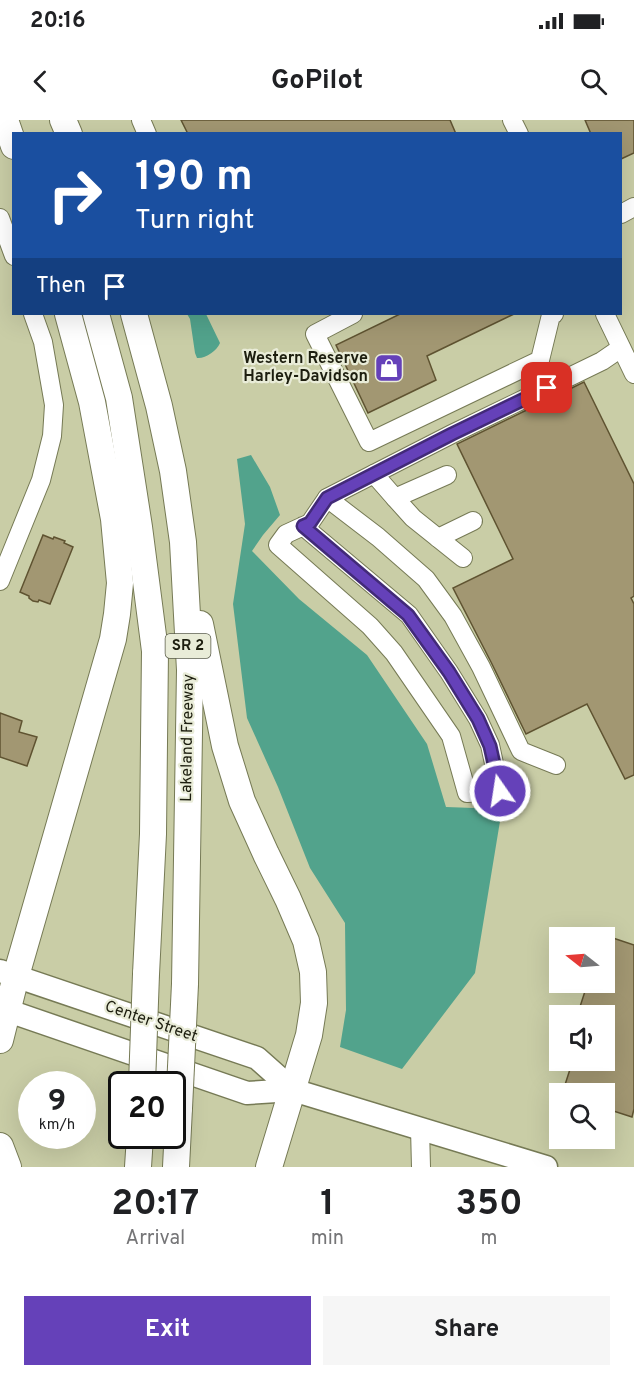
<!DOCTYPE html>
<style>
body{margin:0;font-family:Overpass,sans-serif;background:#f6f6f6;color:#202124;height:100vh;display:flex;flex-direction:column;font-size:22px;white-space:nowrap}
*{box-sizing:border-box;margin:0}
p{font-size:20px;color:#757577}
.icon{flex:none;width:33px;height:33px;fill:none;stroke:currentColor;stroke-width:2;stroke-linecap:round;stroke-linejoin:round}
.map{position:relative;height:1047px;overflow:hidden}
.details{display:flex;flex-direction:column;background:#fff;flex:1}
.details>*{flex:none}
.top-card{position:absolute;left:12px;top:12px;width:610px;height:183px;border-radius:0px;box-shadow:0 6px 24px #0002;background:#1a4fa0;color:#fff;overflow:hidden}
.needle{width:39px;rotate:287deg}
.tools{position:absolute;left:549px;top:807px;display:grid;gap:12px}
.tools a{display:grid;place-items:center;width:66px;height:66px;border-radius:0px;background:#fff;box-shadow:0 6px 24px #0002;font-size:30px}
.speed{position:absolute;left:18px;top:951px;display:flex;gap:12px;font-size:30px;font-weight:700;text-align:center}
.speed>*{display:grid;place-content:center;width:78px;height:78px;border-radius:50%;background:#fff;box-shadow:0 6px 24px #0002;line-height:1}
.speed small{font-size:15px;font-weight:400}
.speed .limit{border:3px solid #111;border-radius:9px;background:#fff;color:#111}
.pin{position:absolute;display:grid;place-items:center;width:51px;height:51px;color:#fff;margin:-26px;border-radius:12px;box-shadow:0 3px 9px #0006}
.me{position:absolute;width:66px;margin:-33px;rotate:347deg;stroke-linejoin:round;filter:drop-shadow(0 0 4px #0008)}
.turn{display:flex;align-items:center;gap:21px;height:126px;padding:0 24px;font-size:27px}
.turn .icon{width:78px;height:78px;stroke-width:2.5}
.turn b{display:block;font-size:42px;line-height:51px}
.then{display:flex;align-items:center;height:57px;padding:0 24px;background:#0003;gap:12px;font-size:22px}
.eta{display:flex;justify-content:space-evenly;align-items:center;height:102px;text-align:center}
.eta b{font-size:36px;font-weight:700;line-height:42px}
.cta{display:flex;gap:12px;margin-top:auto;padding:12px 24px}
.cta a{flex:1;height:69px;border-radius:0px;background:#6541b9;color:#fff;font-size:24px;font-weight:700;line-height:69px;text-align:center}
.cta a+a{background:#f6f6f6;color:#202124}
.status{display:flex;justify-content:space-between;align-items:center;height:42px;padding:0 30px;background:#fff;direction:ltr}
.status svg{height:16px;fill:currentColor}
header{display:flex;justify-content:space-between;align-items:center;height:78px;padding:0 24px;background:#fff;font-size:27px;font-weight:700}
.map>svg:first-child{display:block}
.water{fill:#52a38c}
.building{fill:#a29772;stroke:#5f5331;stroke-width:1.5}
.lines{fill:none;stroke-linecap:round;stroke-linejoin:round}
.minor-casing{stroke:#767a55;stroke-width:20}
.major-casing{stroke:#767a55;stroke-width:25}
.highway-casing{stroke:#767a55;stroke-width:28}
.minor{stroke:#fff;stroke-width:18}
.major{stroke:#fff;stroke-width:22}
.highway{stroke:#fff;stroke-width:26}
.highway-bridge-casing{stroke:#767a55;stroke-width:28;stroke-linecap:butt}
.highway-bridge{stroke:#fff;stroke-width:26}
.route-casing{stroke:#422a78;stroke-width:15}
.route{stroke:#6541b9;stroke-width:10}
.labels{text-anchor:middle;dominant-baseline:central;stroke-width:4.5;stroke-linejoin:round;paint-order:stroke}
.shield{fill:#e9ecd8;stroke:#5a5c4b;stroke-width:1.5}
.shield-label{font-size:15px;font-weight:bold;fill:#1d1e0f}
.poi-label{font-size:16px;font-weight:bold;fill:#1d1e0f;stroke:#e9ecd8;text-anchor:end}
.street-label{font-size:16px;fill:#1d1e0f;stroke:#e9ecd8}
</style>
<div class="status"><b>20:16</b><svg viewBox="0 0 49 12"><path d="M0 12V9h3v3zM5 12V6h3v6zM10 12V3h3v9zM15 12V0h3v12zM26 1h20v11H26zM47 4h2v5h-2z"/></svg></div>
<header><svg class="icon" aria-label="back" viewBox="0 0 24 24"><path d="M15 5l-7 7 7 7"/></svg>GoPilot<svg class="icon" aria-label="search" viewBox="0 0 24 24"><circle cx="10" cy="10" r="6"/><path d="M15 15l6 6"/></svg></header>
<div class="map">
<svg width="634" height="1047" viewBox="0 0 634 1047">
<rect width="100%" height="100%" fill="#c9cda6"/>
<g class="water">
<path d="M187,194H206L220,223C217,231 205,239 197,238L195,233L190,199Z"/>
<polygon points="251,335 270,367 280,395 263,415 252,431 299,479 367,535 427,624 446,687 502,689 475,853 402,949 340,927 346,890 345,803 310,748 278,667 247,598 233,484 245,404 237,339"/>
</g>
<g class="building">
<polygon points="181,0 450,0 456,14 188,14"/>
<polygon points="585,0 634,0 634,33 621,39 621,14 591,14"/>
<polygon points="400,194 514,194 427,236 436,260 368,293 336,225"/>
<polygon points="584,262 634,364 634,476 631,478 634,484 634,655 625,659 587,584 526,614 491,542 453,468 513,439 457,324"/>
<polygon points="43,415 53,419 54,417 65,421 64,423 73,427 50,484 39,480 38,482 33,481 29,478 29,476 20,472"/>
<polygon points="0,593 22,601 19,612 37,617 27,646 0,637"/>
<polygon points="604,815 634,825 634,989 632,997 604,988 604,974 562,974 573,940 604,940 604,896 577,896 588,862 604,862"/>
</g>
<g class="lines">
<g class="minor-casing">
<g id="minor">
<polyline points="141,0 147,14"/>
<polyline points="512,0 519,14"/>
<polyline points="621,94 634,87"/>
<polyline points="0,98 14,136"/>
<polyline points="353,194 315,214 369,322 540,240 551,195 554,194"/>
<polyline points="605,194 634,254"/>
<polyline points="374,354 395,378 447,355"/>
<polyline points="395,378 413,398 463,438"/>
<polyline points="303,406 409,495 449,552 478,599 490,625 500,671 467,673 451,616 394,533 370,506 278,425 286,414 310,403 327,378"/>
<polyline points="438,418 473,401"/>
<polyline points="0,461 41,360 52,316 54,285 43,222 33,194"/>
<polyline points="556,645 521,631 481,547 453,496 426,459 378,417 327,378 452,314 602,241 621,228"/>
<polyline points="420,1008 421,1047"/>
</g>
</g>
<g class="major-casing">
<g id="major">
<polyline points="0,851 257,938 293,970"/>
<polyline points="0,888 247,973 293,970 546,1047"/>
</g>
</g>
<g class="highway-casing">
<g id="highway">
<polyline points="5,0 14,26"/>
<polyline points="63,0 69,14"/>
<polyline points="96,194 119,278 139,407 155,531 153,714 146,854"/>
<polyline points="134,194 159,286 173,351 183,422 190,550 185,864"/>
<polyline points="200,504 225,626 242,681 266,734 288,779 306,821 313,852 314,883 309,915 269,1047"/>
<polyline points="0,920 16,856 113,519 117,494 120,463 114,399 92,282 68,194"/>
<polyline points="0,1026 8,1047"/>
<polyline points="138,1047 140,1016"/>
<polyline points="176,1047 179,988"/>
</g>
</g>
<use href="#minor" class="minor"/>
<use href="#major" class="major"/>
<use href="#highway" class="highway"/>
<g class="highway-bridge-casing">
<g id="highway-bridge">
<polyline points="142,964 146,854"/>
<polyline points="179,988 185,864"/>
</g>
</g>
<use href="#highway-bridge" class="highway-bridge"/>
</g>
<g class="lines">
<g class="route-casing">
<polyline id="route" points="500,671 490,626 478,599 449,552 408,495 303,406 310,403 327,378 452,314 547,268"/>
</g>
<use href="#route" class="route"/>
</g>
<defs>
<g id="shop-square" transform="scale(1.5)"><rect x="-9" y="-9" width="18" height="18" rx="4" fill="#6541b9" stroke="#e9ecd8"/><path d="M-5-2.5h2.3a2.7 3.5 0 0 1 5.4 0H5L5.5 6h-11ZM-1.5-2.5h3a1.5 2.3 0 0 0-3 0Z" fill="#fff"/></g>
</defs>
<g fill-rule="evenodd">
<use href="#shop-square" x="389" y="248"/>
</g>
<g class="labels">
<rect class="shield" x="165.5" y="514" width="45" height="24" rx="4.5"/>
<g class="shield-label">
<text x="188" y="526">SR 2</text>
</g>
<g class="poi-label">
<text x="368" y="239">Western Reserve<tspan x="368" dy="18">Harley-Davidson</tspan></text>
</g>
<g class="street-label">
<text transform="translate(188 618) rotate(-89)">Lakeland Freeway</text>
<text transform="translate(151 902) rotate(19)">Center Street</text>
</g>
</g>
</svg>
<div class="tools">
<a><svg class="needle" viewBox="-14 -14 28 28"><path d="M0-13l5 13h-10z" fill="#e53935"/><path d="M0 13l5-13h-10z" fill="#757577"/></svg></a>
<a><svg class="icon" aria-label="sound" viewBox="0 0 24 24"><path d="M4 9h4l5-4v14l-5-4H4zM17 9q2 3 0 6"/></svg></a>
<a><svg class="icon" aria-label="search" viewBox="0 0 24 24"><circle cx="10" cy="10" r="6"/><path d="M15 15l6 6"/></svg></a>
</div>
<div class="speed"><div>9<small>km/h</small></div><div class="limit">20</div></div>
<div class="pin" style="left:547px;top:268px;background:#d93025"><svg class="icon" aria-label="arrive" viewBox="0 0 24 24"><path d="M6 21V4h12l-3 4 3 4H6"/></svg></div>
<svg class="me" style="left:500px;top:671px" viewBox="-20 -20 40 40"><circle r="17" fill="#6541b9" stroke="#fff" stroke-width="3"/><path d="M0-11L8 9 0 5-8 9z" fill="#fff"/></svg>
<div class="top-card">
<div class="turn"><svg class="icon" aria-label="right" viewBox="0 0 24 24"><path d="M7 20v-9h11M14 6l5 5-5 5"/></svg><div><b>190 m</b>Turn right</div></div>
<div class="then">Then<svg class="icon" aria-label="arrive" viewBox="0 0 24 24"><path d="M6 21V4h12l-3 4 3 4H6"/></svg></div>
</div>
</div>
<section class="details">
<div class="eta">
<div><b>20:17</b><p>Arrival</p></div>
<div><b>1</b><p>min</p></div>
<div><b>350</b><p>m</p></div>
</div>
<div class="cta"><a>Exit</a><a>Share</a></div>
</section>
